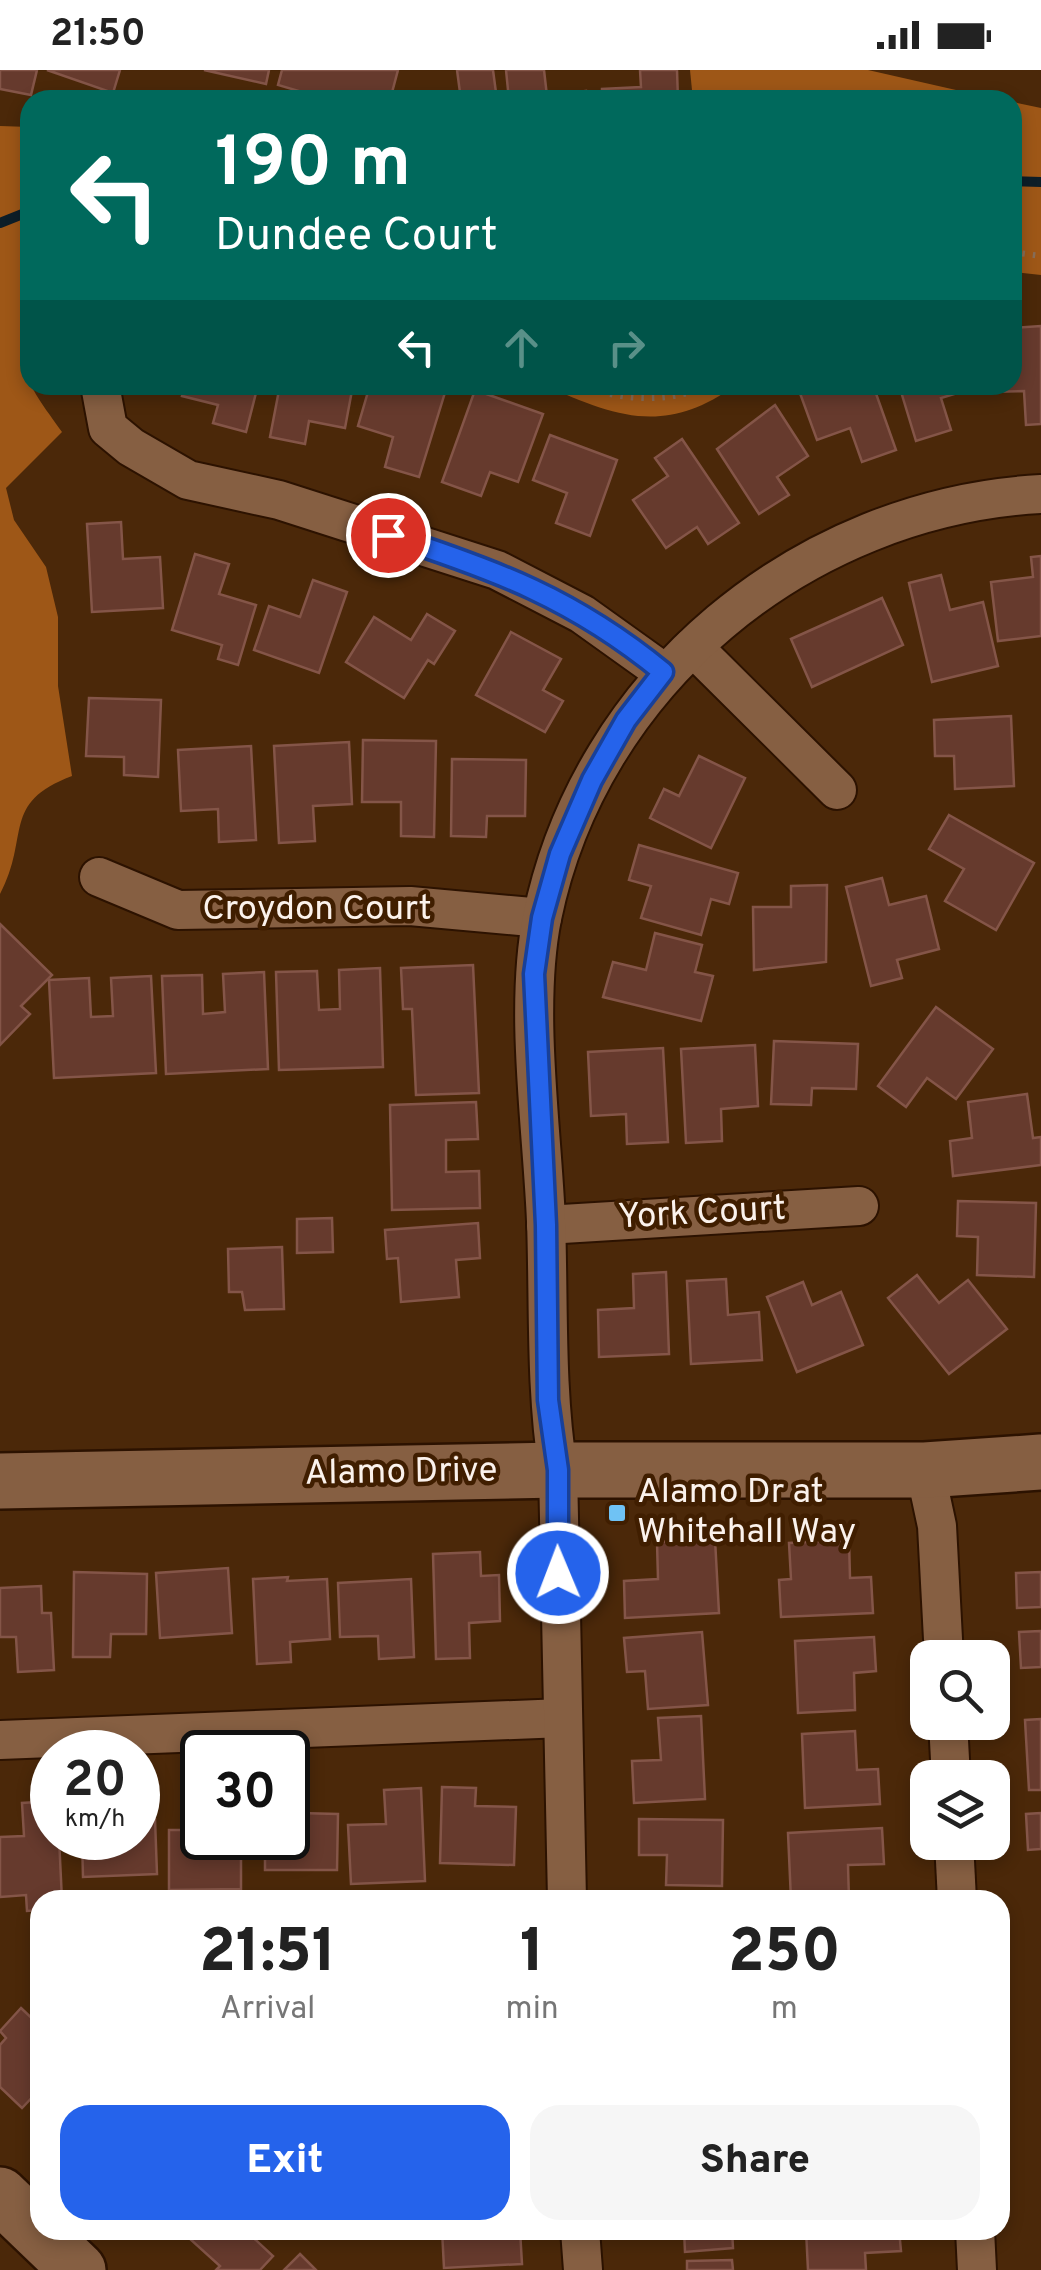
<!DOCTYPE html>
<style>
body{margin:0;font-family:Overpass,sans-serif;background:#f6f6f6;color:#222;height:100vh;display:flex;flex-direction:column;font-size:38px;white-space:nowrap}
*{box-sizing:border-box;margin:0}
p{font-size:32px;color:#767676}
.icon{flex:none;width:55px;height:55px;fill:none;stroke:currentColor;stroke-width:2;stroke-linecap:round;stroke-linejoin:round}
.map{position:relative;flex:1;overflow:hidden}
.drawer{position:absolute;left:30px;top:1820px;width:980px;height:350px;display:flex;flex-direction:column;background:#fff;border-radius:30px;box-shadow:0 5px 15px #0003}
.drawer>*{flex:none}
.guide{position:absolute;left:20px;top:20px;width:1002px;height:305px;border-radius:30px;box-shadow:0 5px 15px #0003;background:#00695c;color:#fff;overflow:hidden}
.tools{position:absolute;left:910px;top:1570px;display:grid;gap:20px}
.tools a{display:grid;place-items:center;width:100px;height:100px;border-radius:20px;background:#fff;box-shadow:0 5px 15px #0003;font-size:50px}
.speed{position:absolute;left:30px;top:1660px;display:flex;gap:20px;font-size:50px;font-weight:700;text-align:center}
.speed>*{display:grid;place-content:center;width:130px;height:130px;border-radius:50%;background:#fff;box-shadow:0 5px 15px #0003;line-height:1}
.speed small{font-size:25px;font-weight:400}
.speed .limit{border:5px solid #111;border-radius:15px;background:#fff;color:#111}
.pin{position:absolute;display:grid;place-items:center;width:85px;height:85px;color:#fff;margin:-42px;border:5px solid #fff;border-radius:50%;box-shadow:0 2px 10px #0007}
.me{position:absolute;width:110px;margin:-55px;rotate:359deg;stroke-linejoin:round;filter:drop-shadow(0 0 8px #0008)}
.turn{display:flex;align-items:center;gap:35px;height:210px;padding:0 30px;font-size:45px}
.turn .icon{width:130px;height:130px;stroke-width:2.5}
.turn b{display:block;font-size:70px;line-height:85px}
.lanes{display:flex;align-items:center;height:95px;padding:0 30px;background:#0003;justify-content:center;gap:50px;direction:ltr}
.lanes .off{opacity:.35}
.eta{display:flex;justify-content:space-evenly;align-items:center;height:170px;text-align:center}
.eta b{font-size:60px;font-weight:800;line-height:70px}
.primary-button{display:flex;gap:20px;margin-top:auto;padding:20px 30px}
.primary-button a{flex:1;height:115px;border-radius:30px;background:#2563eb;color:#fff;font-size:40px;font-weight:800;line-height:115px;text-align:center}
.primary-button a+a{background:#f6f6f6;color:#222}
.status{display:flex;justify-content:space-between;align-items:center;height:70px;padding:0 50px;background:#fff;direction:ltr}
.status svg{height:28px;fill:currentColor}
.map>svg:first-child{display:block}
.forest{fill:#9e5717}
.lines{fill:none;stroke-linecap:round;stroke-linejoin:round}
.stream{stroke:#0d1e28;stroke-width:10}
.building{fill:#663a2d;stroke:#845548;stroke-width:2.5}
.street-casing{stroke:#2c1200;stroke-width:42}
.secondary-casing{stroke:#2c1200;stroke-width:60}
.path{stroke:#886d57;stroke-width:6;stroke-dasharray:2.5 8;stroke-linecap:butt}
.street{stroke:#865f42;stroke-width:38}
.secondary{stroke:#865f42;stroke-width:55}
.route-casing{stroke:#184099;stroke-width:25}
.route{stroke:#2563eb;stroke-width:18}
.poi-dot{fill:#6fc2f4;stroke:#401e00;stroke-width:4}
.labels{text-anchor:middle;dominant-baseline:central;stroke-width:9;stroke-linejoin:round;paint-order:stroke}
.street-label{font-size:35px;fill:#fbf2ec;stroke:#401e00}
.poi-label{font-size:35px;fill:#fbf2ec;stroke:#401e00;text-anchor:start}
</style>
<div class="status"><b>21:50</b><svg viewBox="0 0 49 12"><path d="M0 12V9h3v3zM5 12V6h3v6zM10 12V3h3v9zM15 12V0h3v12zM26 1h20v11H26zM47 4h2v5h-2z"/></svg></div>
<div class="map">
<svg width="1041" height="2200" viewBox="0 0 1041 2200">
<rect width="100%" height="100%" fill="#4b2809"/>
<g class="forest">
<polygon points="690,0 868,0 1000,30 693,30"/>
<polygon points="1013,32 1041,38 1041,205 1013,202"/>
<path d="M0,56L30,57V258C5,292 43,334 62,362L6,418L14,450L46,497L58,547V616L72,706C0,733 31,766 0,824Z"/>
<path d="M544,315H736C665,366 616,347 544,315Z"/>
</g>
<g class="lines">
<g class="stream">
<polyline points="1012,111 1041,112"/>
<polyline points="0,153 30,141"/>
</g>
</g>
<g class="building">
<polygon points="0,0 37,0 31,25 0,19"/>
<polygon points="47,0 120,0 113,23"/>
<polygon points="204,0 269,0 266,14"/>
<polygon points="282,0 398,0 390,30 329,30 278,15"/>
<polygon points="457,0 493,0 497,30 461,30"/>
<polygon points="506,0 544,0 547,26 586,21 587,30 509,30"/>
<polygon points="640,0 677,0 678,30 602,30 602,19 641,17"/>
<polygon points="1041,256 1041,354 1026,355 1024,321 988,322 987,315 1012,315 1012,258"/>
<polygon points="185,315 258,315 246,362 213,353 218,335 182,326"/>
<polygon points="280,315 353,315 345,358 309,351 305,374 270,367"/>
<polygon points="370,315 447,316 419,407 385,397 393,367 358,356"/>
<polygon points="797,315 873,315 896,380 862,392 850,358 817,370"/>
<polygon points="899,315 977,315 977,317 941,328 951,360 916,371"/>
<polygon points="475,320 543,344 518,412 490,402 481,426 442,412"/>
<polygon points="775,335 808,386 777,407 789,425 759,444 717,379"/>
<polygon points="550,365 617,390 590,466 556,453 567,423 533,410"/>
<polygon points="682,369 739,453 708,474 697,457 666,478 633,430 668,406 655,388"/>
<polygon points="121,452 123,489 160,487 163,538 92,542 87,454"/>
<polygon points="195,484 229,494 219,524 256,535 238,595 218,589 222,575 172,560"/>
<polygon points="1041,486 1041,566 998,571 991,512 1033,507 1031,487"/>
<polygon points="941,505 950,540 983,532 998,596 932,612 909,513"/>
<polygon points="313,510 347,522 319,603 254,580 269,536 300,547"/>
<polygon points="882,528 903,575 812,617 791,569"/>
<polygon points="427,544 455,561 434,594 428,590 404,628 346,592 374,547 411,570"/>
<polygon points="511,562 561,589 543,620 563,631 545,662 476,625"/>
<polygon points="89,628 161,630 158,707 124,705 124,687 86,686"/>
<polygon points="1011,646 1014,716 955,719 954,686 935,686 934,650"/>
<polygon points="363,670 436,671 434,767 401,766 401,732 362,732"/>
<polygon points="349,672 352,734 313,736 315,771 279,773 274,676"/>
<polygon points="251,676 256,770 219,772 218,739 181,741 178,680"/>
<polygon points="699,686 745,708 711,778 650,748 664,719 679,726"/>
<polygon points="452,689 526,690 525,746 487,746 486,767 451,766"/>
<polygon points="949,745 1034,793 996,860 945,831 964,799 929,779"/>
<polygon points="639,775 738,803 729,834 711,829 701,865 641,848 651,816 629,810"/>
<polygon points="882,808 889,835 926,826 939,879 897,890 902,908 871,916 846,817"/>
<polygon points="827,815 826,892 754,900 753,837 791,837 791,816"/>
<polygon points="0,854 52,905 21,936 30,944 0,975"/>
<polygon points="655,863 702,875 695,902 713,906 701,951 603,927 613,892 646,900"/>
<polygon points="473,895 479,1023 416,1025 412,939 403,939 401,898"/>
<polygon points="380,898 383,997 279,1000 276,902 317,901 319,940 340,939 339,900"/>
<polygon points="264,902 268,999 166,1004 162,906 202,905 203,944 225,942 223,904"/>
<polygon points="151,906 156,1003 54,1008 49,910 89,908 91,947 113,946 111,908"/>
<polygon points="936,937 993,979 956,1029 927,1008 906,1037 878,1016"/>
<polygon points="774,971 858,974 856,1019 812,1018 811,1035 771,1034"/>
<polygon points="755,975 758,1036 721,1039 722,1071 686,1073 681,979"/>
<polygon points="663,978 668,1072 627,1074 626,1044 591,1046 588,982"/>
<polygon points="1027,1024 1033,1068 1041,1067 1041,1095 953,1106 950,1071 972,1068 968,1032"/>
<polygon points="476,1032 478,1069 446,1070 446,1102 479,1101 480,1138 392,1140 390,1035"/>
<polygon points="958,1131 1036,1133 1034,1207 977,1205 978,1167 957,1166"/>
<polygon points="332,1148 333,1182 297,1183 297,1149"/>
<polygon points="478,1153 480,1188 456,1190 459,1227 401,1232 398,1188 387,1189 385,1160"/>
<polygon points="282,1177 284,1239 245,1240 242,1222 229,1222 228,1179"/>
<polygon points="666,1202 669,1284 599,1287 598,1240 634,1238 633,1204"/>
<polygon points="917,1205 939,1233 968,1210 1007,1259 949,1304 888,1228"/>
<polygon points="726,1209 728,1245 759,1242 762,1290 691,1294 687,1211"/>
<polygon points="803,1212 812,1235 841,1222 863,1275 797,1302 767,1227"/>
<polygon points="715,1469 719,1543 625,1548 624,1511 658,1509 657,1472"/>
<polygon points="849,1470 850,1508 871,1507 873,1543 781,1547 779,1510 791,1509 789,1473"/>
<polygon points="480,1482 481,1506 499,1505 500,1551 469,1553 470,1588 436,1589 433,1484"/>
<polygon points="228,1498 232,1563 160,1568 156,1503"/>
<polygon points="74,1502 147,1504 146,1564 111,1564 110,1587 73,1587"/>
<polygon points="1041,1502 1041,1537 1017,1538 1016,1503"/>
<polygon points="288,1507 287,1511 327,1509 330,1569 290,1572 291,1592 257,1594 253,1509"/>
<polygon points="411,1509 414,1587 379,1589 378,1566 340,1567 338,1513"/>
<polygon points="41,1516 42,1543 51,1543 54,1600 18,1602 16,1567 0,1567 0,1518"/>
<polygon points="1041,1561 1041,1597 1021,1598 1019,1562"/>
<polygon points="702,1562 708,1635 648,1639 645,1601 627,1602 624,1568"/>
<polygon points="874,1567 876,1601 854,1603 855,1640 798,1643 795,1571"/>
<polygon points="701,1646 705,1729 634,1733 632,1691 661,1690 658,1648"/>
<polygon points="1041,1649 1041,1720 1029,1720 1025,1650"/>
<polygon points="855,1661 857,1700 878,1699 880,1734 805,1738 802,1664"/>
<polygon points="442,1717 476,1718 475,1736 516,1737 514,1795 440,1793"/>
<polygon points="421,1718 425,1811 351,1814 348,1755 386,1754 384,1720"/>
<polygon points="288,1723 300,1723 299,1743 338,1744 337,1800 265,1800 265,1768 288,1768"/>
<polygon points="52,1731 52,1768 59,1768 62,1830 40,1830 40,1840 27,1841 26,1825 0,1827 0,1767 24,1766 22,1733"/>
<polygon points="1041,1743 1041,1779 1028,1780 1026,1744"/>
<polygon points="155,1749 157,1804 83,1807 82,1768 138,1768 138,1750"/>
<polygon points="639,1749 723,1750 722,1816 666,1815 667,1785 639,1785"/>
<polygon points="882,1758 884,1794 848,1795 849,1830 791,1830 788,1763"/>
<polygon points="169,1760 202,1760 202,1768 241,1768 241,1819 169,1820"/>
<polygon points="21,1938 40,1956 40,2019 22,2038 0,2017 0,1975 6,1968 0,1961"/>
<polygon points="198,2160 245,2160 273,2186 260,2200 216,2200 220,2196 190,2169"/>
<polygon points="442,2160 520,2160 522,2194 444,2198"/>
<polygon points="684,2160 732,2160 733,2178 685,2182"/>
<polygon points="806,2160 899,2160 901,2181 865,2183 866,2200 808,2200"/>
<polygon points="300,2184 316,2200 284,2200"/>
<polygon points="732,2190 733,2200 687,2200 687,2191"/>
</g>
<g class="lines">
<g class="street-casing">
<g id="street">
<polyline points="100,315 108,358 131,377 188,410 279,430 497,500 582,544 663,602"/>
<polyline points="693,577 837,720"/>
<polyline points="99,807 178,840 410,836 542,848"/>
<polyline points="546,1155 859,1136"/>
<polyline points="925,1400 937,1456 944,1588"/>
<polyline points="948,1652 951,1708"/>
<polyline points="0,1670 563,1648"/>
<polyline points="954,1772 957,1830"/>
<path d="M567,1830L558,1400C545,1316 549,1235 546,1151C542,1057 524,939 542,848C590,612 802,437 1041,424"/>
<polyline points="580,2160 583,2200"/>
<polyline points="975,2160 977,2200"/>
</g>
</g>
<g class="secondary-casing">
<g id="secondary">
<polyline points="0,1411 558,1400 925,1400 1041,1392"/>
<polyline points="0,2125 78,2200"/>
</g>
</g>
<g class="path">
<polyline points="1012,182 1041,186"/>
<polyline points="30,238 26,246 30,262"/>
<path d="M580,315C620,331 670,334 709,315"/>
</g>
<use href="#street" class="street"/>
<use href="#secondary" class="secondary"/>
</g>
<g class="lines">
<g class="route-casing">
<path id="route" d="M388,465C496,500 574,529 663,602L626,650L592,710L560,784L542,848L534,904L546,1155L548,1330L558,1400V1503"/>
</g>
<use href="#route" class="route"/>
</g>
<rect class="poi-dot" x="607" y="1433" width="20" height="20" rx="5"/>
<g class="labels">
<g class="street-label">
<text x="317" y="840">Croydon Court</text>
<text transform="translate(702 1144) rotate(-3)">York Court</text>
<text transform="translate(401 1403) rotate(-1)">Alamo Drive</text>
</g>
<g class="poi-label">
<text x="637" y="1423">Alamo Dr at<tspan x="637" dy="40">Whitehall Way</tspan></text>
</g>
</g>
</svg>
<div class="tools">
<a><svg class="icon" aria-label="search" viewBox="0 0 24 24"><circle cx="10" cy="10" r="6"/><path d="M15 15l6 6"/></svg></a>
<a><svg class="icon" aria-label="layers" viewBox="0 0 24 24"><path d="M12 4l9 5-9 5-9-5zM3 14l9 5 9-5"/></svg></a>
</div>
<div class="speed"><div>20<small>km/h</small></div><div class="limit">30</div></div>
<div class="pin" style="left:388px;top:465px;background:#d93025"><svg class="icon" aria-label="arrive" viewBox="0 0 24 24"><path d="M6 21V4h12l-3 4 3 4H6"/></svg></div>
<svg class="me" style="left:558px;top:1503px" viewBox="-20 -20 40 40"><circle r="17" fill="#2563eb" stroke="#fff" stroke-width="3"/><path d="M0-11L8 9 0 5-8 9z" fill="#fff"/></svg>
<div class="guide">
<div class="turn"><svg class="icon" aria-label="left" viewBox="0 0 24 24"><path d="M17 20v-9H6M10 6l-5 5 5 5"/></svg><div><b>190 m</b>Dundee Court</div></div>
<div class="lanes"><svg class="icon" aria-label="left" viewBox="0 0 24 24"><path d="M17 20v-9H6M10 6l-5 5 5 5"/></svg><svg class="icon off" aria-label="ahead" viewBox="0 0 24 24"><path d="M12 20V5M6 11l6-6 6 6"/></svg><svg class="icon off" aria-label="right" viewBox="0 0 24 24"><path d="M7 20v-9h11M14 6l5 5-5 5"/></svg></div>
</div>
<section class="drawer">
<div class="eta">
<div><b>21:51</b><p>Arrival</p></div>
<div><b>1</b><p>min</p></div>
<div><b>250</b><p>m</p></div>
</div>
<div class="primary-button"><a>Exit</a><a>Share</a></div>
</section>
</div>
